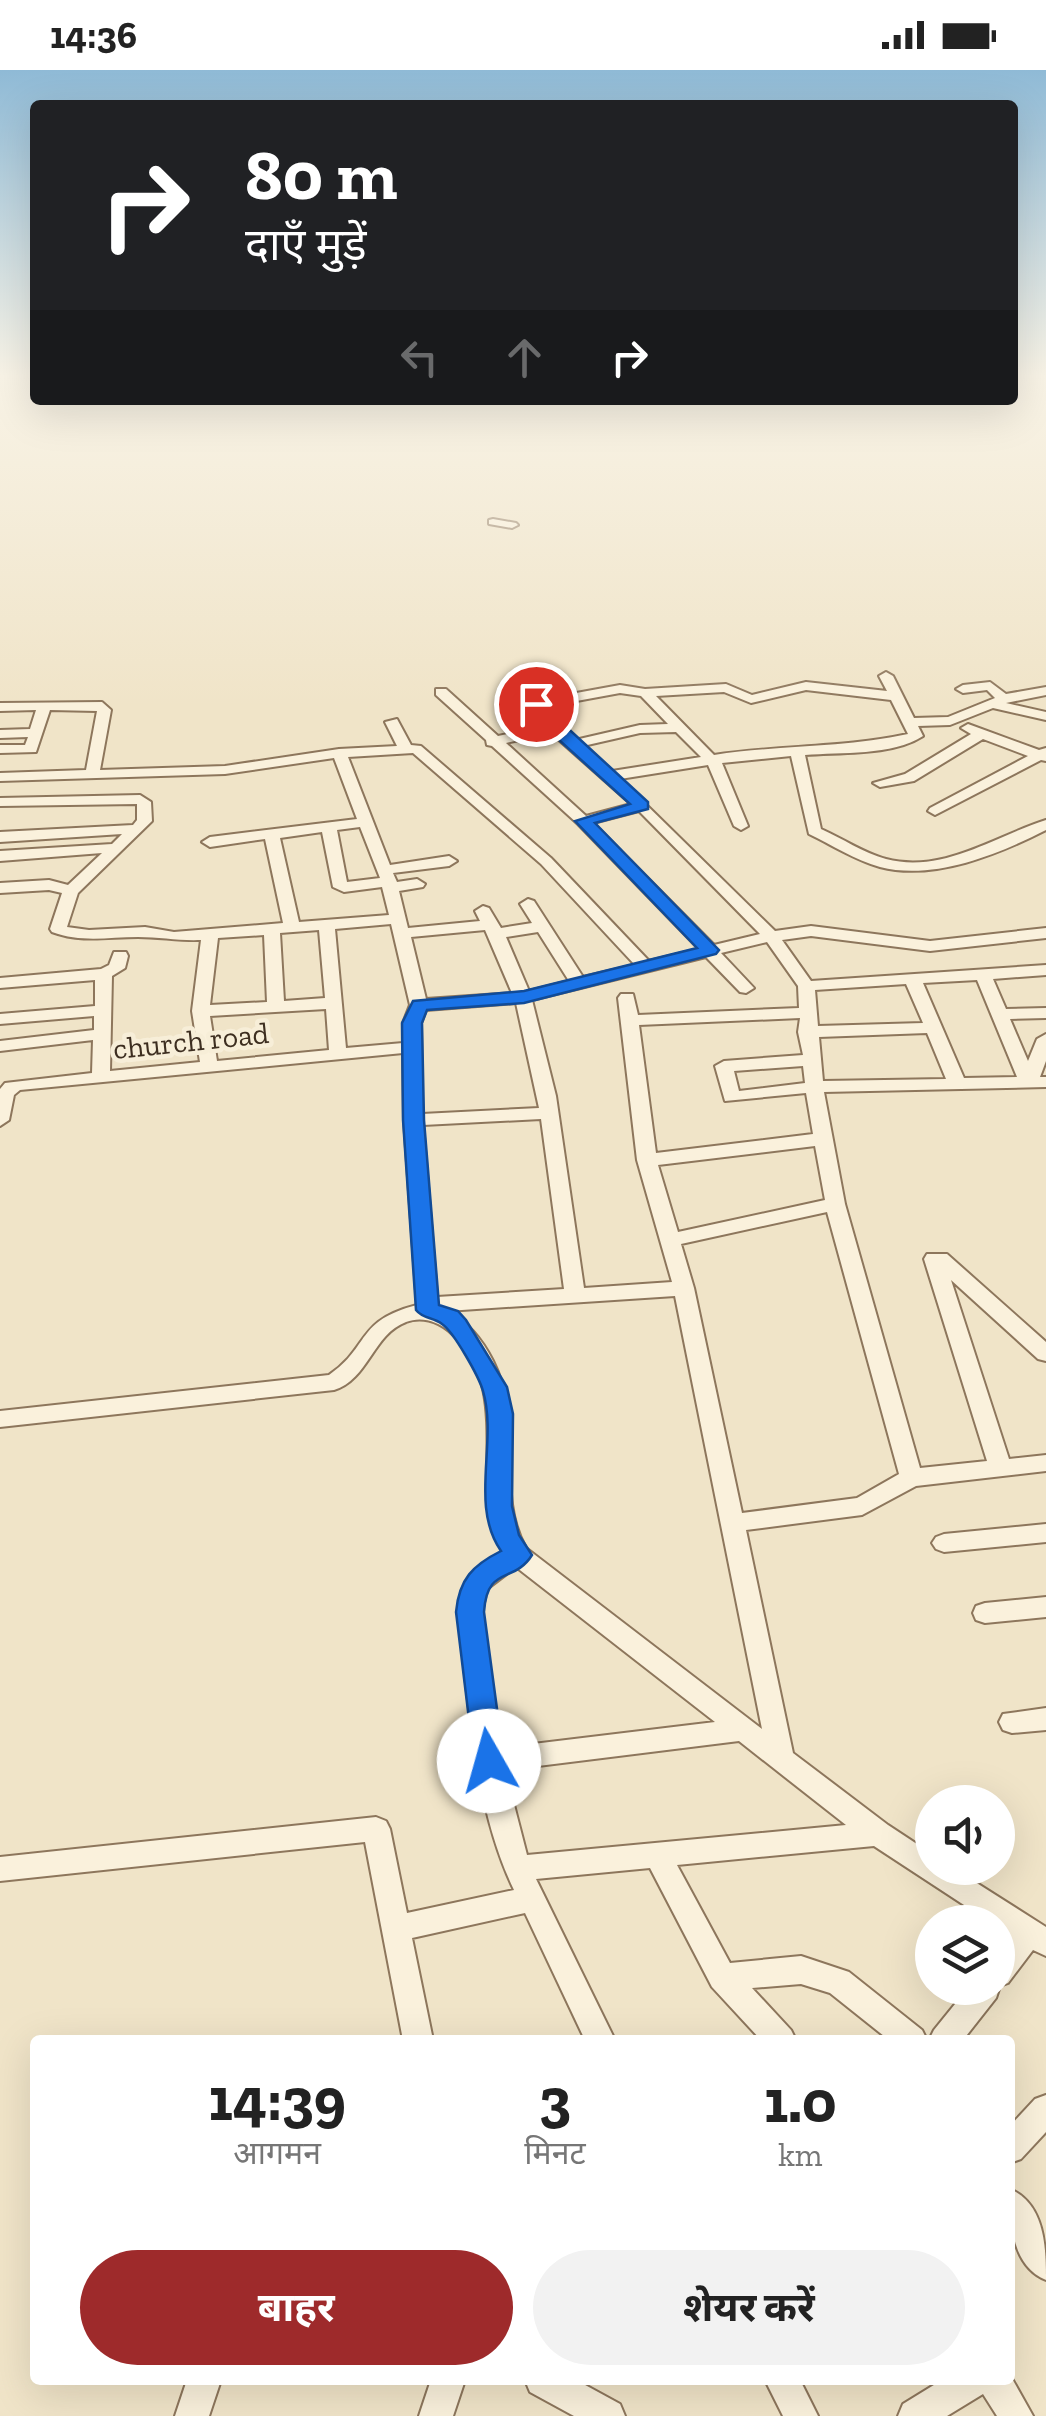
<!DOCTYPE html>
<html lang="hi">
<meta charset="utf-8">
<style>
body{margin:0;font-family:"Zilla Slab","Noto Sans Devanagari",serif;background:#f2f2f2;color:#222;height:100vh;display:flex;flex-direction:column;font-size:38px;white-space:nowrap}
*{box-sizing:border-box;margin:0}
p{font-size:32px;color:#767676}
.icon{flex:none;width:55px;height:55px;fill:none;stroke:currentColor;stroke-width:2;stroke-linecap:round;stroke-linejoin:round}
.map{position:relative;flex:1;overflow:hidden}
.drawer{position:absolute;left:30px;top:1965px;width:985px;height:350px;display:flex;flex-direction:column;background:#fff;border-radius:10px;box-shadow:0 10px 40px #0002}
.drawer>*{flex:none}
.hud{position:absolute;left:30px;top:30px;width:988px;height:305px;border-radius:10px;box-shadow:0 10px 40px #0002;background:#202124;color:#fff;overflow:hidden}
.fabs{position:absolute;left:915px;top:1715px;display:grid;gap:20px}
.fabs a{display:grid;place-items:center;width:100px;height:100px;border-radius:50%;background:#fff;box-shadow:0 10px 40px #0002;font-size:50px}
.pin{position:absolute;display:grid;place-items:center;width:85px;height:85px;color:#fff;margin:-42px;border:5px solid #fff;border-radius:50%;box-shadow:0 2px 10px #0007}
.me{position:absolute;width:110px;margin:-55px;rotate:353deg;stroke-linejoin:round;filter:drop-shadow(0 0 8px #0008)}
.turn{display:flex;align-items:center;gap:35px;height:210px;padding:0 50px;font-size:45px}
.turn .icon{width:130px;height:130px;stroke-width:2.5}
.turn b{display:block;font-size:70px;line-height:85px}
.lanes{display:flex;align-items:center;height:95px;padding:0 50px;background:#0003;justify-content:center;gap:50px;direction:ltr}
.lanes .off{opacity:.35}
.eta{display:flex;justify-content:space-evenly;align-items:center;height:170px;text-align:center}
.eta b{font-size:60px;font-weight:700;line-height:70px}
.button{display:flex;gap:20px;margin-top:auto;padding:20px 50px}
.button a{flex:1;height:115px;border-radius:60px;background:#9e2a2b;color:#fff;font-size:40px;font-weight:700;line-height:115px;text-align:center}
.button a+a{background:#f2f2f2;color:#222}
.status{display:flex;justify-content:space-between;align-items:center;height:70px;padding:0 50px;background:#fff;direction:ltr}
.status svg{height:28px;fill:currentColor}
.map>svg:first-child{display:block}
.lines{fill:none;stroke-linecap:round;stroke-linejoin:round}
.minor-casing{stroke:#8d765c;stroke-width:4}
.minor{fill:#faf1dc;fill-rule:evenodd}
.route{fill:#1a73e8;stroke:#114b97;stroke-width:2.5}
.labels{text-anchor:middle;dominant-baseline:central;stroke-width:9;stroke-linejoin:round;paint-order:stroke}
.street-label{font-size:30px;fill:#3d2e20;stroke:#f7eed8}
</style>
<div class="status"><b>14:36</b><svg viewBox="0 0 49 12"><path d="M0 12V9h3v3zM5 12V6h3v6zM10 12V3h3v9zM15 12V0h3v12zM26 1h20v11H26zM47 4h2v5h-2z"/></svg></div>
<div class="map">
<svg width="1046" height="2346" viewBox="0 0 1046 2346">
<rect width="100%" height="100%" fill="#f0e4c8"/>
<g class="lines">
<g class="minor-casing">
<g id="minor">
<polygon points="493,449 516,453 518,455 512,458 489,454 489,450"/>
<path d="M886,602L893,606L914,648L948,647L995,628L987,620L963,623L956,619L963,615L990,612L1006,624L1046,617V625L1006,633L1046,642V650L993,638L950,655L918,656L923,666C892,686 841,682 805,685L821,759C842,768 863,783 886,789C943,804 995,766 1046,750V760C999,784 934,811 880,797C855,790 832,775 809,764L791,686L722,693L748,756L741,760L734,756L708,695L620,709L775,861L811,856L930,871L1046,858V868L930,881L811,866L782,870L811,911L1046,895V905L993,909L1006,939L1046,938V948L1010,949L1028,991L1037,969L1046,964V991L1040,1007H1046V1017L824,1022L845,1134L920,1398L987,1391L924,1189L927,1184H947L1046,1272V1291L1038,1289L951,1210L1009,1389L1046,1385V1401L916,1416L862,1445L746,1460L793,1683L888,1755L932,1784V1798H953L1046,1857V1886L1033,1880L1008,1913L1000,1916L996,1928L963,1970H929L934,1960L968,1918H998V1881L1010,1865L998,1857V1852H990L874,1776L677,1795L730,1893L801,1886L849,1902L922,1960L927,1970H889L830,1923L801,1914L752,1918L791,1960L796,1970H761L712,1917L650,1798L536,1809L615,1970H585L525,1843L412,1868L433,1970H403L365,1772L0,1811V1787L376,1747L386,1751L390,1759L407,1843L514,1820C474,1737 469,1633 458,1542C462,1511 477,1495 504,1481C496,1467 491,1453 489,1437C482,1376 503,1308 449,1261C437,1251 421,1246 406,1252C373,1264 368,1310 334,1320L0,1357V1341L329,1305C371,1276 355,1251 417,1235L404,1050L403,983L20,1020L14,1025L9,1050L0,1056V1019L5,1013L92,1003L93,970L0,981V971L94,960V946L0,954V944L95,936V910L0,918V908L101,899L109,895L114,882H126L128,886L125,898L112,906L110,1001L200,992L192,941L201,870C179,871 160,867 138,867C108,867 82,873 52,862L50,859L62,823L49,820L0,823V813L49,810L68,815L102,783L0,791V781L112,774L122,764L0,772V762L133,755L137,750V734L0,736V728L140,725L151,732L152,751L78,823L67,857L89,860L145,857L174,862L283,853L265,769L210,777L202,772L210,767L357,749L334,688L225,704L0,711V703L86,700L97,641L50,640L36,682L0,683V675H25L28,667L0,668V660L30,659L36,640L0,641V633L102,632L111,640L100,700L225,696L339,679L397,676L385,652L397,649L411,675L421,676L551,788L649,891L699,879L578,754L492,676L487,675L486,670L436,625V619H446L498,666L545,656L510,612L517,608L522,609L538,630L620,615L645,619L726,614L752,625L806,612L887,621L879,606ZM806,620L891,630L908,664C844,678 779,675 714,685L656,626L724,622L751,633ZM620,623L641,626L668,654L640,655L575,670L544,637ZM676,662L701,687L612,701L583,676L640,663ZM551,663L631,734L586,746L506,673ZM413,683L541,794L635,895L583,907L534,831L528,829L520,834L532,853L501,858L489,838L483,836L475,841L480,851L408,858L399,821L423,817L425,814L417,809L397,812L393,803L449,796L457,791L449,786L390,795L348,687ZM639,741L760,864L714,875L593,753ZM360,757L380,808L347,812L337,760ZM322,762L333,817L344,822L382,817L389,845L299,852L280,768ZM391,854L410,935L403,953V973L346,978L335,859ZM319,860L325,928L284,931L280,863ZM485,860L512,923L426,929L411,867ZM538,862L569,911L529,921L506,867ZM264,865L267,932L210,935L218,868ZM767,872L798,916L799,938L638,945L633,924H621L618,928L637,1090L672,1212L584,1218L556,1026L532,930L706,887L740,922L746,923L754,918L721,883ZM977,910L1017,1007L964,1008L923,913ZM906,914L923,953L818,956L815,920ZM516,933L539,1038L422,1044L421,953L426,940ZM326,939L329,980L217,991L210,946ZM800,948L798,962L803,985L724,991L715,996L725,1031L806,1023L813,1064L656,1083L639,955ZM927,963L946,1009L823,1011L819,967ZM803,996L805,1013L739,1021L734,1001ZM541,1049L564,1219L437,1227L423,1055ZM815,1076L825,1130L678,1162L658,1095ZM827,1142L899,1404L857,1428L742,1443L694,1218L681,1174ZM675,1226L762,1659L526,1478C494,1422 526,1356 493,1291C482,1269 468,1252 447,1241ZM516,1497L715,1652L500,1678L482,1542L487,1519ZM739,1671L846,1755L527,1785L505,1700Z"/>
<polygon points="968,654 1039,680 1046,678 1046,691 1041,690 935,745 928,741 930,738 1028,686 983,669 914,711 880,717 873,713 905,704 971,664 961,658"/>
<polygon points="1046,1454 1046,1472 944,1482 936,1479 932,1473 936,1467 944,1464"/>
<polygon points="1046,1527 1046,1547 985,1553 976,1550 973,1543 976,1536 985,1533"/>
<polygon points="1046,1638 1046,1660 1012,1663 1003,1660 999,1652 1003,1644"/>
<polygon points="1046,2025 1046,2062 1021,2089 1010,2093 1010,2056 1035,2029"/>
<path d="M1010,2119C1045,2134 1046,2178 1046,2210C1011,2196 1010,2151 1010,2119Z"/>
<polygon points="1010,2305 1033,2346 997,2346 983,2324 947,2346 898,2346 903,2334 942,2310 1010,2310"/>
<polygon points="187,2310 221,2310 209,2346 175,2346"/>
<polygon points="431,2310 465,2310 453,2346 419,2346"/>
<polygon points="525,2310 576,2310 620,2334 625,2346 574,2346 530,2322"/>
<polygon points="765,2310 800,2310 818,2346 783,2346"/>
</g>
</g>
<use href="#minor" class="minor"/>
</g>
<linearGradient id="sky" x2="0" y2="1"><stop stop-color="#8fbad6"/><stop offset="0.48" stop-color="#f8f3e6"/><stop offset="1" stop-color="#f8f3e6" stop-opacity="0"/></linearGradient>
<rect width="1046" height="636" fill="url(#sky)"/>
<path class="route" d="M536,629L648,732V739L595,753L719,880L716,884L524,933L427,940L422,953L424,1050L439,1235L458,1241L466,1250L507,1317L513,1344L512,1436L519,1465L532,1485C514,1514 487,1495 484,1542L504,1691L500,1700L489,1704L478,1700L474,1691L456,1542C459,1509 473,1495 501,1481C469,1435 498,1372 483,1321C479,1307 454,1262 442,1254C433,1247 423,1249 416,1240L403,1050L402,953L413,931L524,921L697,878L575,751L630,734L549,661L529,634Z"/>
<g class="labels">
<g class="street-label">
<text transform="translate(191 971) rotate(-6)">church road</text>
</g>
</g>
</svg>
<div class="fabs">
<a><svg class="icon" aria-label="sound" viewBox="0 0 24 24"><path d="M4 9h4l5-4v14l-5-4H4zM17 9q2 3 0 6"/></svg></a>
<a><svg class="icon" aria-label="layers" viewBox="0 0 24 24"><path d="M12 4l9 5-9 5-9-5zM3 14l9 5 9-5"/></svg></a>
</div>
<div class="pin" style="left:536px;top:634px;background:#d93025"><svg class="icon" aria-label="arrive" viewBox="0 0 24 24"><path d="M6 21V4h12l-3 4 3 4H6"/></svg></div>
<svg class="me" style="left:489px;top:1691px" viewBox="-20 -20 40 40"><circle r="19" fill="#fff"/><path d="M0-13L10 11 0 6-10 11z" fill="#1a73e8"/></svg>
<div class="hud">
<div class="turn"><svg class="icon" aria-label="right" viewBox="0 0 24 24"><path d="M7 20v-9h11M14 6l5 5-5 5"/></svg><div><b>80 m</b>दाएँ मुड़ें</div></div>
<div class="lanes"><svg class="icon off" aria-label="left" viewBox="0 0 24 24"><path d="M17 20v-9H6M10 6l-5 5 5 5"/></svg><svg class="icon off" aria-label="ahead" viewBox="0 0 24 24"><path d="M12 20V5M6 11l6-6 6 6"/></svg><svg class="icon" aria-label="right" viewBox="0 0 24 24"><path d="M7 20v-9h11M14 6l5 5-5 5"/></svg></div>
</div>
<section class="drawer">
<div class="eta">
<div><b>14:39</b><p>आगमन</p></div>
<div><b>3</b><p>मिनट</p></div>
<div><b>1.0</b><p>km</p></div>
</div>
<div class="button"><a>बाहर</a><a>शेयर करें</a></div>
</section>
</div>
